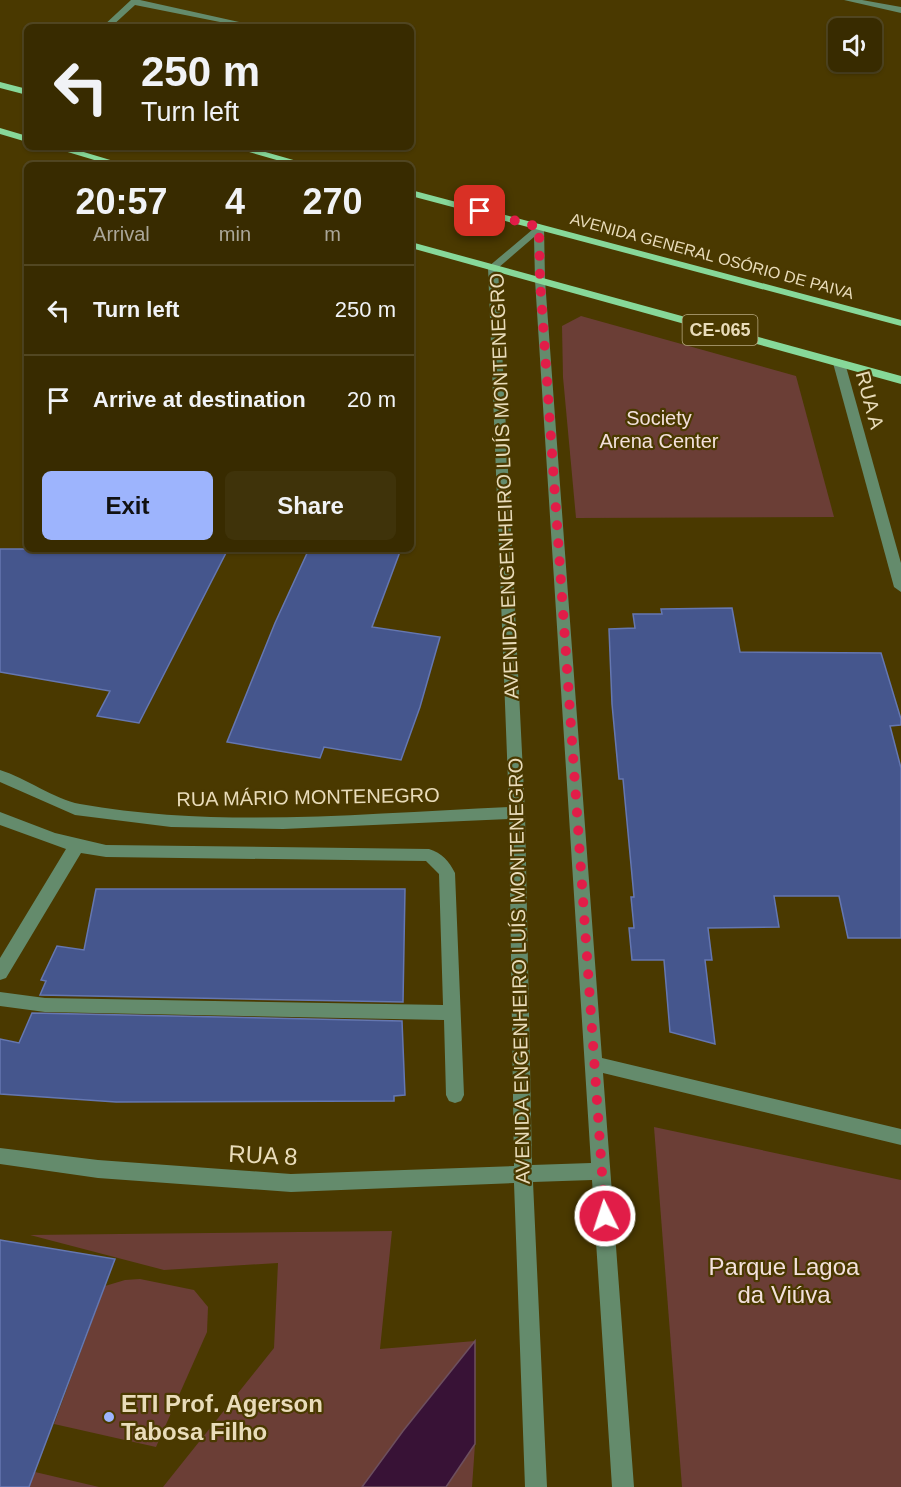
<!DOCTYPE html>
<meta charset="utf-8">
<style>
body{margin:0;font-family:Helvetica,sans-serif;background:#3f330a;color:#f1f3f6;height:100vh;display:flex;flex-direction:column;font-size:22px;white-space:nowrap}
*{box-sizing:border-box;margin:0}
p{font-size:20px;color:#aba799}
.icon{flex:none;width:33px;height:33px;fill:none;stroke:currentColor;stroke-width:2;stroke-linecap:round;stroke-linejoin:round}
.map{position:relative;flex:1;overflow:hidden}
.panel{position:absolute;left:24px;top:162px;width:390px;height:390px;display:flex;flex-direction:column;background:#382b00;border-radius:9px;box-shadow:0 2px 4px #0004,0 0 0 2px #524722}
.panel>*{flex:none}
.banner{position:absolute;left:24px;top:24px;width:390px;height:126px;border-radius:9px;box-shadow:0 2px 4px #0004,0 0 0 2px #524722;background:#382b00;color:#f1f3f6;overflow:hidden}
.controls{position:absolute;left:828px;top:18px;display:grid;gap:12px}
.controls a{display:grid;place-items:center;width:54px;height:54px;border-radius:9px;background:#382b00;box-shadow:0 2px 4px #0004,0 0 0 2px #524722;font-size:30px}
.pin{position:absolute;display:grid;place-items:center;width:51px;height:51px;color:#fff;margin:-26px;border-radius:12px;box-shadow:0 3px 9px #0006}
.me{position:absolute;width:66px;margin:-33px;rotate:356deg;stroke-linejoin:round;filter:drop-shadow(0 0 4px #0008)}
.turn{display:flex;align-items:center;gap:21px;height:126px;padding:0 18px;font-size:27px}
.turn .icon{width:78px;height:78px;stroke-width:2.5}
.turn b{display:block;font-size:42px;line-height:51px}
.eta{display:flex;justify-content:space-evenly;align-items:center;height:102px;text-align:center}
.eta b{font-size:36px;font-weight:600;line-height:42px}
.primary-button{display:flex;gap:12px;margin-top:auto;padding:12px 18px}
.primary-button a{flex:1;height:69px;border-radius:9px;background:#9db4fd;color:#111;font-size:24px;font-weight:600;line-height:69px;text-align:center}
.primary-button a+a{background:#3f330a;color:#f1f3f6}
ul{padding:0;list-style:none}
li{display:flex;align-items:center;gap:18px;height:90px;padding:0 18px;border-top:2px solid #524722}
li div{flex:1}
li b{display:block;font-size:22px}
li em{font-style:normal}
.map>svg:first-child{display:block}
.green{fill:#6b3e36}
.water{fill:#381236;stroke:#6d4f5e;stroke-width:1.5}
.building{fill:#45568d;stroke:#6577b1;stroke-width:1.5}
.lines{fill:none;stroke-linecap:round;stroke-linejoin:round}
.minor{fill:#648b6c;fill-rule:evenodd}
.major{fill:#87d899;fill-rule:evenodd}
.route{stroke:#e11d48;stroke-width:10;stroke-dasharray:0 18}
.poi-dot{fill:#9db4fd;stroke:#4a3900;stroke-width:2}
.labels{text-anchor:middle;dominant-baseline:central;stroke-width:4.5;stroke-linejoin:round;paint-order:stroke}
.far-street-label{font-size:16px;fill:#e9dcba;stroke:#4a3900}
.shield{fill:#4a3900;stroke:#b9ab82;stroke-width:1.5}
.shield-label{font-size:18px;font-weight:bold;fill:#e9dcba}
.street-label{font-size:20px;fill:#e9dcba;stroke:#4a3900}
.park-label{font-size:20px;fill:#f3e0dc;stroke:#4a3900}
.near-street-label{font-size:24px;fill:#e9dcba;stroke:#4a3900}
.near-park-label{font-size:24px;fill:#f3e0dc;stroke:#4a3900}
.near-poi-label{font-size:24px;font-weight:bold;fill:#e9dcba;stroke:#4a3900;text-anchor:start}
</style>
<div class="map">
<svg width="901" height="1487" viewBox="0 0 901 1487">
<rect width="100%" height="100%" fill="#4a3900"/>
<g class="green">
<polygon points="581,316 796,376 834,517 576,518 563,377 562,326"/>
<polygon points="654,1127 901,1180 901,1487 682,1487"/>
<polygon points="392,1231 380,1349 475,1341 475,1444 472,1487 163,1487 274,1348 278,1263 164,1270 30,1235"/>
<polygon points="140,1279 194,1290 208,1307 207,1332 156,1447 54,1424 105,1286 125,1280"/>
<polygon points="35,1472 99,1487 29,1487"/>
</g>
<polygon class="water" points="475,1341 475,1444 446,1487 362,1487 403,1431"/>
<g class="building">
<polygon points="0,549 228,549 139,723 97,716 110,691 0,672"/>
<polygon points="309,549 401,549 372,627 440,637 420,707 401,760 324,747 320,758 227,742 275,623"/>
<polygon points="732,608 740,652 881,653 901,719 901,725 890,726 901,768 901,938 848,938 839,896 774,896 779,927 708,928 712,960 705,960 715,1044 670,1032 664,960 632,960 629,928 634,928 631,897 634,897 623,779 619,779 612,704 609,629 635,628 633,614 662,614 661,609"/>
<polygon points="96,889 405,889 403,1002 40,995 46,981 41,980 57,946 84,950"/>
<polygon points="32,1013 402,1021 405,1095 394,1096 394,1101 116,1102 0,1094 0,1039 19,1043"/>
<polygon points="0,1240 115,1259 29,1487 0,1487"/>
</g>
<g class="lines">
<g class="minor">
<polygon points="131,0 140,0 262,27 245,27 135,5 111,27 102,27"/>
<polygon points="844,0 862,0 901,7 901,13"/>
<path d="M539,224L544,227L545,280L602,1058L901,1129V1145L603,1073L634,1487H612L592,1180L533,1182L547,1487H525L514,1183L291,1192L98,1178L0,1164V1148L98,1160L291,1174L514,1166L509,819L283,829L171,827L75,815L0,782V770C26,778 54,799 80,804C221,829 367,813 509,807L488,267ZM534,237L535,280L591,1163L532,1165L525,813L498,268Z"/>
<polygon points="839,359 845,363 901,563 901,592 894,587 833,363"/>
<path d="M0,812L55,833L106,845L429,849C442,853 449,861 455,873L464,1095L461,1101L455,1103L449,1101L446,1095L444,1020L45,1012L0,1006V992L45,998L443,1005L439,874L426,861L106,857L81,853L6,978L0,980V958L66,849L0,825Z"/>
</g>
<g class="major">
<polygon points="0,82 27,89 27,95 0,88"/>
<polygon points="0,128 27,136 27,142 0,134"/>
<polygon points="51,147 67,147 127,165 111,165"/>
<polygon points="232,147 248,147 311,165 294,165"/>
<polygon points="411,190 901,320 901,326 411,196"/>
<polygon points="411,242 901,376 901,384 411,248"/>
</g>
</g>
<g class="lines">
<polyline class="route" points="480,211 539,227 540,280 605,1216"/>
</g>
<circle class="poi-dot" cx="109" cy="1417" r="6"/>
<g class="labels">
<g class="far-street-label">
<text transform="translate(712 256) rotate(15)">AVENIDA GENERAL OSÓRIO DE PAIVA</text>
</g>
<rect class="shield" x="682.5" y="315" width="75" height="30" rx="4.5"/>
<g class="shield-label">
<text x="720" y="330">CE-065</text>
</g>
<g class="street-label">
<text transform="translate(870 400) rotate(75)">RUA A</text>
<text transform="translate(504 486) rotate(-92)">AVENIDA ENGENHEIRO LUÍS MONTENEGRO</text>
<text transform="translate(308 797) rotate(-1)">RUA MÁRIO MONTENEGRO</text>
<text transform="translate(519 971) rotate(-91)">AVENIDA ENGENHEIRO LUÍS MONTENEGRO</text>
</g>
<g class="park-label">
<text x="659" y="418">Society<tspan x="659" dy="23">Arena Center</tspan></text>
</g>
<g class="near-street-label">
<text transform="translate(263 1155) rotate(3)">RUA 8</text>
</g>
<g class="near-park-label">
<text x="784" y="1266">Parque Lagoa<tspan x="784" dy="28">da Viúva</tspan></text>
</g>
<g class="near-poi-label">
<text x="121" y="1403">ETI Prof. Agerson<tspan x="121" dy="28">Tabosa Filho</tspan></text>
</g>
</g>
</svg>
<div class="controls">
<a><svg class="icon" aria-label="sound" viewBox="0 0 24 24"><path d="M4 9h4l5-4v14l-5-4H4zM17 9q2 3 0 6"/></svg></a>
</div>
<div class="pin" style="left:480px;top:211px;background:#d93025"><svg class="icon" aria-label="arrive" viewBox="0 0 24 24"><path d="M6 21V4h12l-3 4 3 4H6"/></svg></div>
<svg class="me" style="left:605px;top:1216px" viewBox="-20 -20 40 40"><circle r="17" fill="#e11d48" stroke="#fff" stroke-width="3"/><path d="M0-11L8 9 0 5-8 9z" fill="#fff"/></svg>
<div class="banner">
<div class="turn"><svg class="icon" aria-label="left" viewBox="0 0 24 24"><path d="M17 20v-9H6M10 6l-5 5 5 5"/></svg><div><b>250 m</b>Turn left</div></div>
</div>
<section class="panel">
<div class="eta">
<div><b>20:57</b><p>Arrival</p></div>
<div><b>4</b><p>min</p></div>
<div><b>270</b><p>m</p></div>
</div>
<ul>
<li><svg class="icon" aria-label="left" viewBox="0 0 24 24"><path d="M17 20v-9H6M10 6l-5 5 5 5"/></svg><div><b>Turn left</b></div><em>250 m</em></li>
<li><svg class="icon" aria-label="arrive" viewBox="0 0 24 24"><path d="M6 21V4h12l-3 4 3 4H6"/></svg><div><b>Arrive at destination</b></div><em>20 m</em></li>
</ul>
<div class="primary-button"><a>Exit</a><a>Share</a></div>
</section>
</div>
